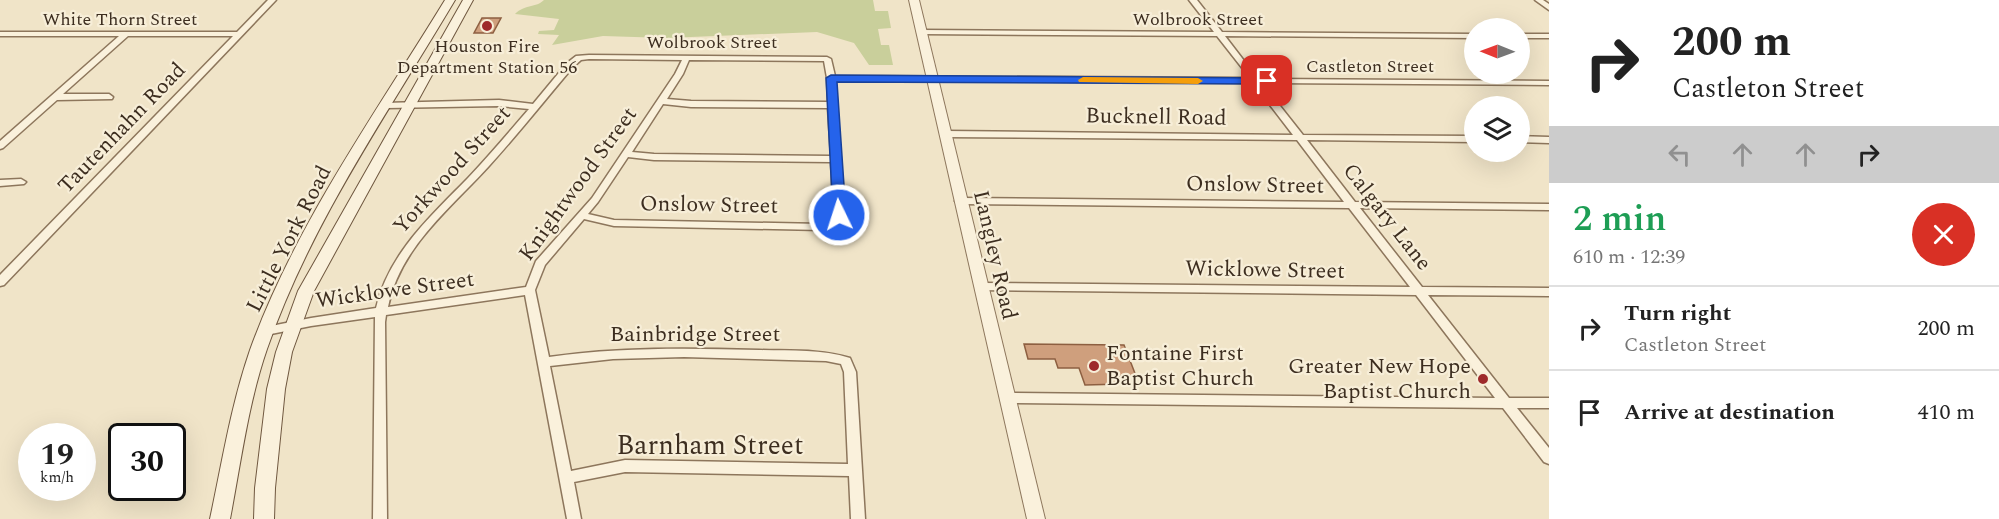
<!DOCTYPE html>
<meta charset="utf-8">
<style>
body{margin:0;font-family:Spectral,serif;background:#f6f6f6;color:#222;height:100vh;display:flex;flex-direction:column;font-size:22px;white-space:nowrap}
*{box-sizing:border-box;margin:0}
p{font-size:20px;color:#767676}
.icon{flex:none;width:33px;height:33px;fill:none;stroke:currentColor;stroke-width:2;stroke-linecap:round;stroke-linejoin:round}
.map{position:relative;flex:1;overflow:hidden}
.details{display:flex;flex-direction:column;background:#fff;width:450px}
.details>*{flex:none}
.guide{background:#fff;color:#222;overflow:hidden}
.needle{width:39px;rotate:271deg}
.controls{position:absolute;left:1464px;top:18px;display:grid;gap:12px}
.controls a{display:grid;place-items:center;width:66px;height:66px;border-radius:50%;background:#fff;box-shadow:0 6px 24px #0002;font-size:30px}
.speed{position:absolute;left:18px;top:423px;display:flex;gap:12px;font-size:30px;font-weight:700;text-align:center}
.speed>*{display:grid;place-content:center;width:78px;height:78px;border-radius:50%;background:#fff;box-shadow:0 6px 24px #0002;line-height:1}
.speed small{font-size:15px;font-weight:400}
.speed .limit{border:3px solid #111;border-radius:9px;background:#fff;color:#111}
.pin{position:absolute;display:grid;place-items:center;width:51px;height:51px;color:#fff;margin:-26px;border-radius:12px;box-shadow:0 3px 9px #0006}
.me{position:absolute;width:66px;margin:-33px;rotate:356deg;stroke-linejoin:round;filter:drop-shadow(0 0 4px #0008)}
.turn{display:flex;align-items:center;gap:21px;height:126px;padding:0 24px;font-size:27px}
.turn .icon{width:78px;height:78px;stroke-width:2.5}
.turn b{display:block;font-size:42px;line-height:51px}
.lanes{display:flex;align-items:center;height:57px;padding:0 24px;background:#0003;justify-content:center;gap:30px;direction:ltr}
.lanes .off{opacity:.35}
.round{display:grid;place-items:center;flex:none;width:63px;height:63px;border-radius:32px;background:#f6f6f6}
.head{display:flex;align-items:center;justify-content:space-between;height:102px;padding:0 24px}
h1{font-size:36px;font-weight:600;line-height:45px;color:#1e9e55}
ul{padding:0;list-style:none}
li{display:flex;align-items:center;gap:18px;height:84px;padding:0 24px;border-top:2px solid #e0e0e0}
li div{flex:1}
li b{display:block;font-size:22px}
li em{font-style:normal}
main{display:flex;flex:1;min-height:0}
.map>svg:first-child{display:block}
.green{fill:#c9cf9b}
.building{fill:#cf9f7d;stroke:#8d5f41;stroke-width:1.5}
.lines{fill:none;stroke-linecap:round;stroke-linejoin:round}
.minor-casing{stroke:#8d765c;stroke-width:3}
.tertiary-casing{stroke:#8d765c;stroke-width:2}
.secondary-casing{stroke:#6f573f;stroke-width:2}
.minor{fill:#faf1dc;fill-rule:evenodd}
.tertiary{fill:#faf1dc;fill-rule:evenodd}
.secondary{fill:#faf1dc;fill-rule:evenodd}
.route{fill:#2563eb;stroke:#184099;stroke-width:1.5}
.slow{fill:#f59e0b}
.poi-dot{fill:#9e2a2b;stroke:#f7eed8;stroke-width:2}
.labels{text-anchor:middle;dominant-baseline:central;stroke-width:4.5;stroke-linejoin:round;paint-order:stroke}
.far-street-label{font-size:18px;fill:#3d2e20;stroke:#f7eed8}
.far-poi-label{font-size:18px;fill:#3d2e20;stroke:#f7eed8}
.street-label{font-size:22px;fill:#3d2e20;stroke:#f7eed8}
.poi-label{font-size:22px;fill:#3d2e20;stroke:#f7eed8;text-anchor:start}
.near-street-label{font-size:27px;fill:#3d2e20;stroke:#f7eed8}
</style>
<main>
<div class="map">
<svg width="1549" height="519" viewBox="0 0 1549 519">
<rect width="100%" height="100%" fill="#f0e4c8"/>
<path class="green" d="M544,0H873L875,11H888L891,28L878,29L881,45H889L893,65H869L854,43L817,32L666,38L603,36L552,45L559,35L538,34L539,31L554,30L559,19L515,14C525,4 536,8 544,0Z"/>
<g class="building">
<polygon points="482,18 501,18 493,33 474,33"/>
<polygon points="1024,344 1124,345 1136,376 1119,376 1122,384 1085,385 1079,368 1058,368 1055,359 1028,359"/>
</g>
<g class="lines">
<g class="minor-casing">
<g id="minor">
<polygon points="268,0 276,0 4,285 0,286 0,275 233,36 128,36 63,94 109,94 113,97 112,99 57,100 3,148 0,149 0,141 119,36 0,36 0,32 237,32"/>
<path d="M1189,0H1197L1222,32L1474,34V38L1225,36L1258,79L1549,81V85L1262,83L1303,135L1474,136V142L1307,140L1355,202L1549,204V210L1360,208L1422,287L1549,288V296L1428,295L1509,398H1549V408H1517L1549,448V464L1544,462L1503,408L1008,403L1004,401L1002,398L1004,395L1008,393L1495,398L1416,295L977,290L976,287L981,283L1410,287L1349,208L960,204L955,201L960,198L1344,202L1297,140L946,137L942,134L946,131L1293,135L1253,83L835,80L844,215L839,226L822,230L614,226L584,219L545,265L535,290L549,357C619,347 689,348 759,350C790,351 821,349 850,358L856,372L865,519H851L849,476L625,472L574,482L581,519H567L525,295L386,315L385,322L387,519H373L375,317L311,326L266,335L262,334L260,331L262,328L266,327L311,318L376,308C389,253 430,217 468,178C489,156 509,132 529,109L499,106L387,108L384,107V103L499,100L533,104L567,63L576,56L589,55L827,57L831,59L835,76L1250,78L1217,36L922,34L918,32L922,30L1214,32ZM589,59L682,60L675,74L592,198L536,261L526,287L388,307C400,247 450,209 489,166C518,134 545,100 573,67L581,60ZM689,60L824,61L827,78L828,102L691,101L667,99L683,74ZM663,104L691,107L828,108L831,156L654,154L632,152ZM628,157L654,160L831,162L834,215L831,222L822,224L614,220L588,214L598,202ZM684,357L826,361L841,364L844,372L848,464L625,460L571,471L550,366L613,359Z"/>
<polygon points="1535,0 1543,0 1549,4 1549,10"/>
<rect x="1520" y="34" width="29" height="4"/>
<polygon points="1520,136 1549,137 1549,143 1520,142"/>
<polygon points="21,179 26,182 24,184 0,186 0,180"/>
</g>
</g>
<g class="tertiary-casing">
<polygon id="tertiary" points="909,0 919,0 1045,519 1027,519"/>
</g>
<g class="secondary-casing">
<g id="secondary">
<path d="M445,0H455C388,113 310,224 267,349C248,404 241,462 230,519H210C222,463 231,405 250,350C295,225 376,113 445,0Z"/>
<polygon points="463,0 473,0 314,291 292,352 285,389 275,488 274,519 254,519 255,488 267,389 276,352 298,291"/>
</g>
</g>
<use href="#minor" class="minor"/>
<use href="#tertiary" class="tertiary"/>
<use href="#secondary" class="secondary"/>
</g>
<polygon class="route" points="831,75 1267,78 1272,81 1267,84 837,82 846,215 839,219 833,215 826,78"/>
<polygon class="slow" points="1083,77 1198,78 1203,81 1198,84 1079,82 1078,80"/>
<g class="poi-dot">
<circle cx="487" cy="26" r="6"/>
<circle cx="1094" cy="366" r="6"/>
<circle cx="1483" cy="379" r="6"/>
</g>
<g class="labels">
<g class="far-street-label">
<text x="120" y="19">White Thorn Street</text>
<text x="1198" y="19">Wolbrook Street</text>
<text x="712" y="42">Wolbrook Street</text>
<text x="1370" y="66">Castleton Street</text>
</g>
<g class="far-poi-label">
<text x="487" y="46">Houston Fire<tspan x="487" dy="21">Department Station 56</tspan></text>
</g>
<g class="street-label">
<text transform="translate(1156 117) rotate(1)">Bucknell Road</text>
<text transform="translate(122 128) rotate(-46)">Tautenhahn Road</text>
<text transform="translate(452 170) rotate(-48)">Yorkwood Street</text>
<text transform="translate(578 184) rotate(-54)">Knightwood Street</text>
<text transform="translate(1255 185) rotate(1)">Onslow Street</text>
<text transform="translate(709 205) rotate(1)">Onslow Street</text>
<text transform="translate(1387 217) rotate(52)">Calgary Lane</text>
<text transform="translate(289 239) rotate(-63)">Little York Road</text>
<text transform="translate(995 255) rotate(77)">Langley Road</text>
<text transform="translate(1265 270) rotate(1)">Wicklowe Street</text>
<text transform="translate(395 290) rotate(-8)">Wicklowe Street</text>
<text x="695" y="334">Bainbridge Street</text>
</g>
<g class="poi-label">
<text x="1106" y="353">Fontaine First<tspan x="1106" dy="25">Baptist Church</tspan></text>
<text x="1471" y="366" text-anchor="end">Greater New Hope<tspan x="1471" dy="25">Baptist Church</tspan></text>
</g>
<g class="near-street-label">
<text x="710" y="446">Barnham Street</text>
</g>
</g>
</svg>
<div class="controls">
<a><svg class="needle" viewBox="-14 -14 28 28"><path d="M0-13l5 13h-10z" fill="#e53935"/><path d="M0 13l5-13h-10z" fill="#767676"/></svg></a>
<a><svg class="icon" aria-label="layers" viewBox="0 0 24 24"><path d="M12 4l9 5-9 5-9-5zM3 14l9 5 9-5"/></svg></a>
</div>
<div class="speed"><div>19<small>km/h</small></div><div class="limit">30</div></div>
<div class="pin" style="left:1267px;top:81px;background:#d93025"><svg class="icon" aria-label="arrive" viewBox="0 0 24 24"><path d="M6 21V4h12l-3 4 3 4H6"/></svg></div>
<svg class="me" style="left:839px;top:215px" viewBox="-20 -20 40 40"><circle r="17" fill="#2563eb" stroke="#fff" stroke-width="3"/><path d="M0-11L8 9 0 5-8 9z" fill="#fff"/></svg>
</div>
<section class="details">
<div class="guide">
<div class="turn"><svg class="icon" aria-label="right" viewBox="0 0 24 24"><path d="M7 20v-9h11M14 6l5 5-5 5"/></svg><div><b>200 m</b>Castleton Street</div></div>
<div class="lanes"><svg class="icon off" aria-label="left" viewBox="0 0 24 24"><path d="M17 20v-9H6M10 6l-5 5 5 5"/></svg><svg class="icon off" aria-label="ahead" viewBox="0 0 24 24"><path d="M12 20V5M6 11l6-6 6 6"/></svg><svg class="icon off" aria-label="ahead" viewBox="0 0 24 24"><path d="M12 20V5M6 11l6-6 6 6"/></svg><svg class="icon" aria-label="right" viewBox="0 0 24 24"><path d="M7 20v-9h11M14 6l5 5-5 5"/></svg></div>
</div>
<div class="head"><div><h1>2 min</h1><p>610 m · 12:39</p></div><a class="round" style="background:#d93025;color:#fff"><svg class="icon" aria-label="close" viewBox="0 0 24 24"><path d="M6 6l12 12M18 6L6 18"/></svg></a></div>
<ul>
<li><svg class="icon" aria-label="right" viewBox="0 0 24 24"><path d="M7 20v-9h11M14 6l5 5-5 5"/></svg><div><b>Turn right</b><p>Castleton Street</p></div><em>200 m</em></li>
<li><svg class="icon" aria-label="arrive" viewBox="0 0 24 24"><path d="M6 21V4h12l-3 4 3 4H6"/></svg><div><b>Arrive at destination</b></div><em>410 m</em></li>
</ul>
</section>
</main>
